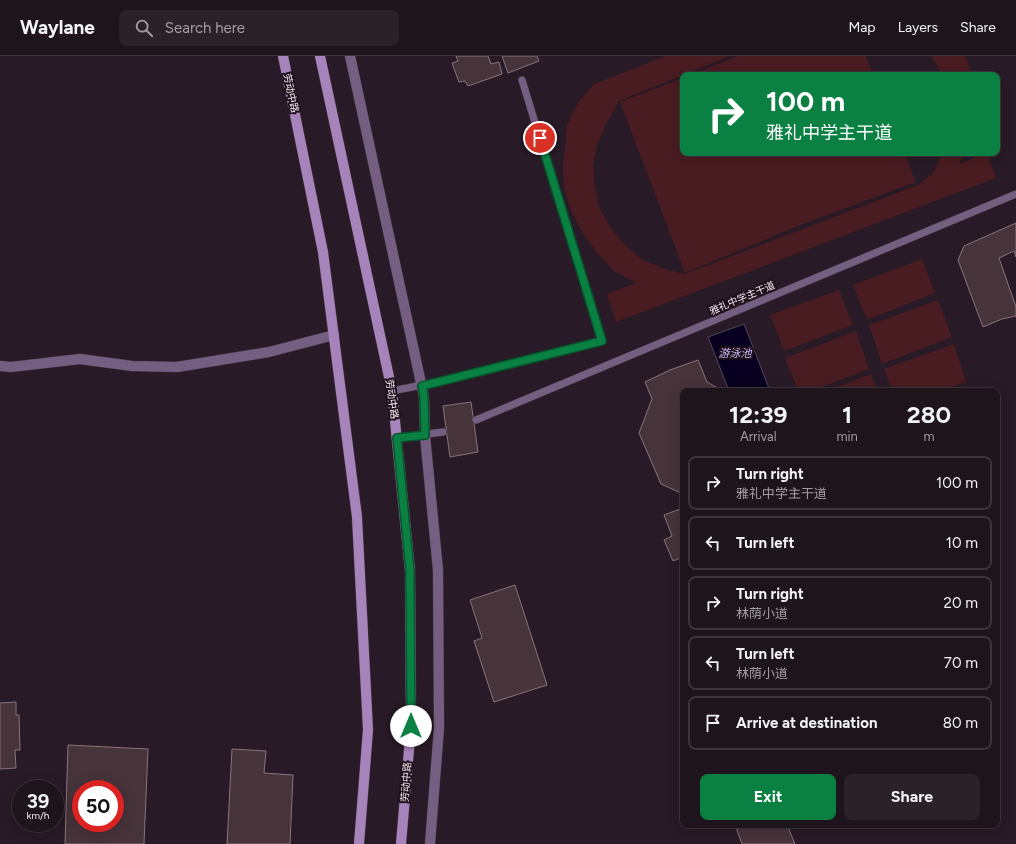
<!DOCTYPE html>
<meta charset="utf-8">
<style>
body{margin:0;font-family:Figtree,"Noto Sans SC",sans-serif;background:#2b2129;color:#f1f3f6;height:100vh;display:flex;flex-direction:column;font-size:15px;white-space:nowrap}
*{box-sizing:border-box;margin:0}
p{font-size:13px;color:#a19ea3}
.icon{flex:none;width:22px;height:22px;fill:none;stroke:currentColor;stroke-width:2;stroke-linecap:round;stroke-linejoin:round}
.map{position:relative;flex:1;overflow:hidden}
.side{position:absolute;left:680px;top:332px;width:320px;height:440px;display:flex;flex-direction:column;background:#1e141c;border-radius:8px;box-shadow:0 4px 16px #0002,0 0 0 1px #3c333b}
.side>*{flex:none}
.top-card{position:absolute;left:680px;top:16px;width:320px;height:84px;border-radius:8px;box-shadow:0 4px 16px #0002,0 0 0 1px #3c333b;background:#0b8043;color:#fff;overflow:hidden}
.speed{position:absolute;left:12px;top:724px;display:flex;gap:8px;font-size:20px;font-weight:700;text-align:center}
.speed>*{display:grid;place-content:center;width:52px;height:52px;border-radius:50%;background:#1e141c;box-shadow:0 4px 16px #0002,0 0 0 1px #3c333b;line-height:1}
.speed small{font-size:10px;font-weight:400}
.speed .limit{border:6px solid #d22;background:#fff;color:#111}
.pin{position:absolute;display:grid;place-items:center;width:34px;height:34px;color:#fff;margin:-17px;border:2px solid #fff;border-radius:50%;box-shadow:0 1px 4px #0007}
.me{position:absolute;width:44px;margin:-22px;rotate:0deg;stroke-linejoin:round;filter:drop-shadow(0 0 3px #0008)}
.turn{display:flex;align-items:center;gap:14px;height:84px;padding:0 20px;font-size:18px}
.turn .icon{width:52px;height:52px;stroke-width:2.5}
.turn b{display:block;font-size:28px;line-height:34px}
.eta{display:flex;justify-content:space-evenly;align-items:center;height:68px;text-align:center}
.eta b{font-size:24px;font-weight:700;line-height:28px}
.cta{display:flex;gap:8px;margin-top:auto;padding:8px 20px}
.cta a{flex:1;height:46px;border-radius:8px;background:#0b8043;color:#fff;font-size:16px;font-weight:700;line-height:46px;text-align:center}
.cta a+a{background:#2b2129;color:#f1f3f6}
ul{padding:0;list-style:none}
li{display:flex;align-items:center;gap:12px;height:54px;margin:0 8px 6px;padding:0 12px;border:2px solid #3c333b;border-radius:8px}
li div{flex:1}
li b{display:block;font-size:15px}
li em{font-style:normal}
header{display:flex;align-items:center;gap:24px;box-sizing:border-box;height:56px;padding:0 20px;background:#1e141c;border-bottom:1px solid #3c333b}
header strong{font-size:19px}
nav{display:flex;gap:22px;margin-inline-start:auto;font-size:14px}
.search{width:280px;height:36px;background:#2b2129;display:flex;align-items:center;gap:10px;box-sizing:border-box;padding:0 14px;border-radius:8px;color:#a19ea3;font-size:15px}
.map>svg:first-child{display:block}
.green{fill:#481c20}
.water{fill:#080020;stroke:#4f465f}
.building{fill:#47333a;stroke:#8b747c;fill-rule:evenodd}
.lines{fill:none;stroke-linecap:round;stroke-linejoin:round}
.lane-casing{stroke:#453743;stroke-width:8}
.street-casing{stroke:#453743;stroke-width:11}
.secondary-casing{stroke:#453743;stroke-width:11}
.lane{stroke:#745f82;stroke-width:7}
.street{stroke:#745f82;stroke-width:10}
.secondary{stroke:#a683bb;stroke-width:10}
.route-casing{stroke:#07532c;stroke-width:10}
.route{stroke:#0b8043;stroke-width:7}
.labels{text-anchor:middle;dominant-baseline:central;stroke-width:4;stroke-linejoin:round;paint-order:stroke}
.street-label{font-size:10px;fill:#f6ebf3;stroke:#1f101c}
.water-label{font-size:11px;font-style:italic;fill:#c6bef9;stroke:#1f101c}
</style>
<header>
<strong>Waylane</strong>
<div class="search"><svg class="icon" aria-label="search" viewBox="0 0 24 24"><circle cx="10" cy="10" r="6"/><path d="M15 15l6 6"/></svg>Search here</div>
<nav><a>Map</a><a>Layers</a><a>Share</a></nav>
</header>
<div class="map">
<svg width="1016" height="788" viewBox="0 0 1016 788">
<rect width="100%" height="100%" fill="#281a26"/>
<g class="green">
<polygon points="666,0 730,0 619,45 606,68 597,89 593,109 595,131 599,151 609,169 623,187 641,203 664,213 685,218 918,129 933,117 943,97 964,97 959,109 983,97 987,97 996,122 616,266 607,238 636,227 614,215 597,197 582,176 572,157 564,133 563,111 567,69 579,45 594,28"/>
<polygon points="738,0 866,0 873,19 690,19"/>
<polygon points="931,0 965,0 969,9 971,19 943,19"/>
<polygon points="683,22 683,97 904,97 916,126 798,170 685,217 620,46"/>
<polygon points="922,203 935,237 867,264 853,229"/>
<polygon points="839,234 853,269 784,295 770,259"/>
<polygon points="938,244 952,281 882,308 869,269"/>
<polygon points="856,275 869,313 811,335 798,335 785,302"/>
<polygon points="954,288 966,326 941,335 892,335 884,313"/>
<polygon points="871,318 878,335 826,335"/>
</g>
<polygon class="water" points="744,268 770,335 729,335 708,281"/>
<g class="building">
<polygon points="456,0 488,0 491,8 499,6 502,18 468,30 465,25 459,26 452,7 458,5"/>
<polygon points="502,0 537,0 539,5 508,17"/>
<polygon points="1016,167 1016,201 1014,195 999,202 1016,251 1016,260 1002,263 983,271 958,204 964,190"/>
<polygon points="698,304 707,326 723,335 683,335 683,438 661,428 639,377 652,343 645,326 670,314"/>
<polygon points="471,346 478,396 450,401 443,350"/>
<polygon points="683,452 683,501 673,505 664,484 672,480 664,459"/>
<polygon points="515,529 547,629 494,646 474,585 482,582 470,544"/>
<polygon points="16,646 16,659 19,659 20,694 15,694 16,712 0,713 0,647"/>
<path d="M68,689L148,693L144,788H65ZM81,733H115V767H81Z"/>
<polygon points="232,693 266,695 264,717 293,719 290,788 227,788"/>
<polygon points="735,769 787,769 795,788 742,788"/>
</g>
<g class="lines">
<g class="lane-casing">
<g id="lane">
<polyline points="392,335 442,325 602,285 522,24"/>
<polyline points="476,364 1016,138"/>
<polyline points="397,382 443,376"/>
</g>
</g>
<g class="street-casing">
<g id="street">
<polyline points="350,0 424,341 425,380 438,514 439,672 430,788"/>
<polyline points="0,310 11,311 80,303 132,310 177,311 269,296 334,279"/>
</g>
</g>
<g class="secondary-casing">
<g id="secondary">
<polyline points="283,0 323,196 357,461 368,674 359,788"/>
<polyline points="320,0 392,335 410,515 411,670 401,788"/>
</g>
</g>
<use href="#lane" class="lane"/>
<use href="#street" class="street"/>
<use href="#secondary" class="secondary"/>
</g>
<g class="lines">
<g class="route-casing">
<polyline id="route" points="411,670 410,515 397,382 425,379 424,341 422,330 602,285 540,82"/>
</g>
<use href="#route" class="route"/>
</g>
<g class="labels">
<g class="street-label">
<text transform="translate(291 37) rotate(78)">劳动中路</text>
<text transform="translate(742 242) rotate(-23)">雅礼中学主干道</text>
<text transform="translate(392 343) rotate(82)">劳动中路</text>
<text transform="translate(406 726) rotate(-86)">劳动中路</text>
</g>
<g class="water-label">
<text x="735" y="297">游泳池</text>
</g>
</g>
</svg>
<div class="speed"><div>39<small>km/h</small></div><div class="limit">50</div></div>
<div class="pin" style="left:540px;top:82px;background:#d93025"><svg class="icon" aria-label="arrive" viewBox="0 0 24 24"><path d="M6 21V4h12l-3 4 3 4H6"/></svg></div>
<svg class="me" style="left:411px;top:670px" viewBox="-20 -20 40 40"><circle r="19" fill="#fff"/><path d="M0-13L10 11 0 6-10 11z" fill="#0b8043"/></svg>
<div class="top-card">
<div class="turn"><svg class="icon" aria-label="right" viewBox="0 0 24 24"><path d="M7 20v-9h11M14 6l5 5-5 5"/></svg><div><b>100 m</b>雅礼中学主干道</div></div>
</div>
<section class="side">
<div class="eta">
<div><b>12:39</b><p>Arrival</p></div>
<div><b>1</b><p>min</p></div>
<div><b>280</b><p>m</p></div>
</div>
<ul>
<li><svg class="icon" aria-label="right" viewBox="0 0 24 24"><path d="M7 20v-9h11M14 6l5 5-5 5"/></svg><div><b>Turn right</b><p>雅礼中学主干道</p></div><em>100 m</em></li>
<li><svg class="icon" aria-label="left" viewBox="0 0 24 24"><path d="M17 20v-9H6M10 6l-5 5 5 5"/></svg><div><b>Turn left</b></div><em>10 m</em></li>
<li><svg class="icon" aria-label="right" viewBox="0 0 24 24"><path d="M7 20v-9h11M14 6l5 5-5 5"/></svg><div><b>Turn right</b><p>林荫小道</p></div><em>20 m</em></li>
<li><svg class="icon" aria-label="left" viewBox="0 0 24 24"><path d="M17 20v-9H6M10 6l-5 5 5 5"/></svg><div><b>Turn left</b><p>林荫小道</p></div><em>70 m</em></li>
<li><svg class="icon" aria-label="arrive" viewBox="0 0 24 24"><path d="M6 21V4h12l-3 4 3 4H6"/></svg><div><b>Arrive at destination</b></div><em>80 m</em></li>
</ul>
<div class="cta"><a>Exit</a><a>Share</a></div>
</section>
</div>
